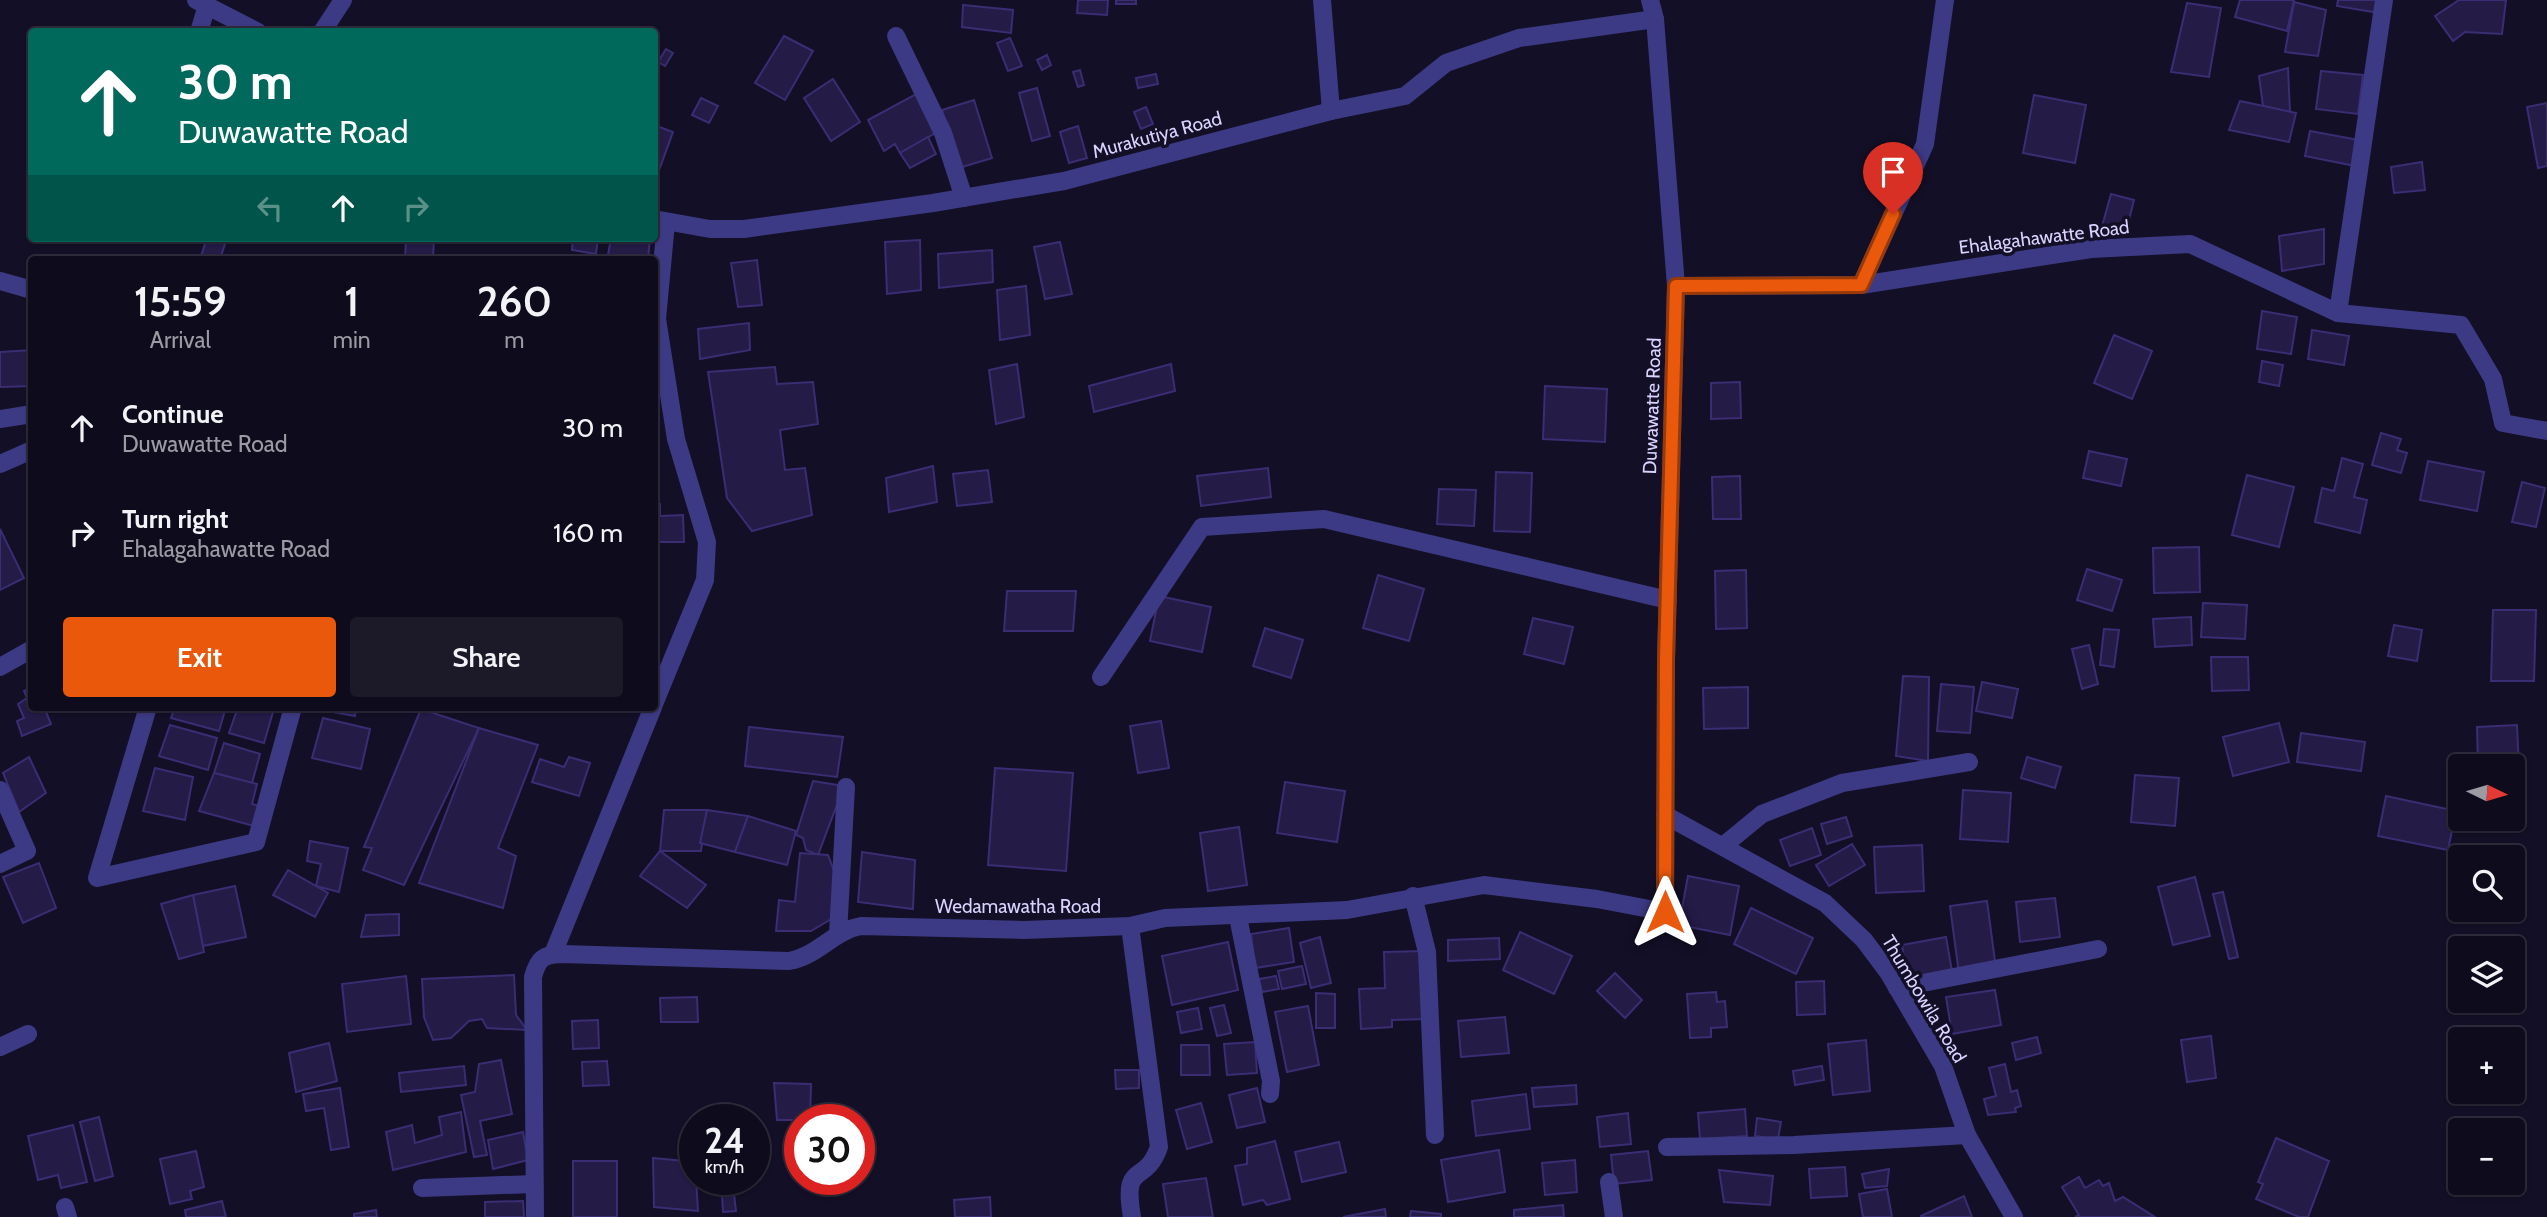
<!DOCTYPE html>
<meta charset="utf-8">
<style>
body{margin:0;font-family:Cabin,sans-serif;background:#1c1929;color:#f1f3f6;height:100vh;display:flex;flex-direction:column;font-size:26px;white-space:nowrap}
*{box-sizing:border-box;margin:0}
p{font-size:23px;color:#9b9ba3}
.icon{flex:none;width:38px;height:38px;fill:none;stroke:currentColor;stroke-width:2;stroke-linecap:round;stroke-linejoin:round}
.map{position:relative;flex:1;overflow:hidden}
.sheet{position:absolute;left:28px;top:256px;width:630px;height:455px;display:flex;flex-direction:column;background:#0e0b1c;border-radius:7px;box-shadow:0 2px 5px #0004,0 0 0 2px #2e2b3b}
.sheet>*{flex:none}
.top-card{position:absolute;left:28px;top:28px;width:630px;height:214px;border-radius:7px;box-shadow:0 2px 5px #0004,0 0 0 2px #2e2b3b;background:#00695c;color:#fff;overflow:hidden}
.needle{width:46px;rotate:95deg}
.fabs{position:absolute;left:2448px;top:754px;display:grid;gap:14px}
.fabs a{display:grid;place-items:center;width:77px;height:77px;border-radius:7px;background:#0e0b1c;box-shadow:0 2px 5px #0004,0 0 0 2px #2e2b3b;font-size:35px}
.speed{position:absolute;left:679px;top:1104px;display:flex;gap:14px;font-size:35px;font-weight:700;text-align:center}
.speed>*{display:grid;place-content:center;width:91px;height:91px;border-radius:50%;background:#0e0b1c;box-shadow:0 2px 5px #0004,0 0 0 2px #2e2b3b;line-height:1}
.speed small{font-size:18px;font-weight:400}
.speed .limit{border:10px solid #d22;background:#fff;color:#111}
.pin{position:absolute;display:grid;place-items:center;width:60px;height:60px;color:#fff;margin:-72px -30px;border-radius:50% 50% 50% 0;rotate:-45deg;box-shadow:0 0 7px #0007}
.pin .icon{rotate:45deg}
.me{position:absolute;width:77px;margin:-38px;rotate:0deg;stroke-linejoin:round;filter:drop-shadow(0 0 5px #0008)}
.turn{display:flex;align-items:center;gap:24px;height:147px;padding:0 35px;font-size:32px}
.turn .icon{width:91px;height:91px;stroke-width:2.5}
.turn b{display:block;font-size:49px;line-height:60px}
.lanes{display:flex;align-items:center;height:66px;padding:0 35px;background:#0003;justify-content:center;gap:35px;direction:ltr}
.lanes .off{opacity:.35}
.eta{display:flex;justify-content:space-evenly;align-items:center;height:119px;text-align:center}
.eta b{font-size:42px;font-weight:600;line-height:49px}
.action{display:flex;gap:14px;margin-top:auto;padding:14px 35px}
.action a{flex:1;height:80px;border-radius:7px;background:#ea580c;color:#fff;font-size:28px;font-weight:600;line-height:80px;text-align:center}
.action a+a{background:#1c1929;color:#f1f3f6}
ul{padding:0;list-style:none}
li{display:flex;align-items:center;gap:21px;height:105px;padding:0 35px}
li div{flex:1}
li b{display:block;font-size:26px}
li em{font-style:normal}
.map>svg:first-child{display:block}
.building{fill:#241b47;stroke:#3b2d73;stroke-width:2}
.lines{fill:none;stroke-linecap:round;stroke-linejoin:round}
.minor{stroke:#3d3a85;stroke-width:18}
.route-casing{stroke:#983908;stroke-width:18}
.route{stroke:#ea580c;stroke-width:12}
.labels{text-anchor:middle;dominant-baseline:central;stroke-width:7;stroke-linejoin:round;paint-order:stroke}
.street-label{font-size:19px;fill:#d9d4ff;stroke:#130f26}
</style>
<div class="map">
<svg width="2547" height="1217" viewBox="0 0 2547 1217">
<rect width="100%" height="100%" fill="#130f26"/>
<g class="building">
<polygon points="1078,0 1108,0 1107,15 1077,13"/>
<rect x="1116" y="0" width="20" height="4"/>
<polygon points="2240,0 2294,0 2287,31 2235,17"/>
<polygon points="2338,0 2382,0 2379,13 2337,6"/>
<polygon points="2459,0 2506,0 2502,34 2465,32 2453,41 2435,16"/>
<polygon points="2294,2 2326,10 2318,56 2285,52"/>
<polygon points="2187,3 2221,8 2209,77 2171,72"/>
<polygon points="963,5 1013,10 1011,33 962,27"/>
<polygon points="784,36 813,51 785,100 755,83"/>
<polygon points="1010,38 1022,66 1008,71 997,43"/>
<polygon points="666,49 673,53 665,66 658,62"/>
<polygon points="1047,55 1051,65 1042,70 1037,60"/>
<polygon points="2288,68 2290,112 2263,106 2259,76"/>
<polygon points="1080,70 1084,85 1078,87 1073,72"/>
<polygon points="2321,71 2363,75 2358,114 2316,109"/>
<polygon points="1156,74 1158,84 1138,88 1136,78"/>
<polygon points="833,79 860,122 831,141 804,98"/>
<polygon points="1037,88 1050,136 1032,141 1019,93"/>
<polygon points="918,93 941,130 900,153 895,144 884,151 868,120"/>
<polygon points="2034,95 2086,105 2075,163 2023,153"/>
<polygon points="701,98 718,106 709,123 692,115"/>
<polygon points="974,100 992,158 959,168 942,110"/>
<polygon points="2240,101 2296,113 2289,142 2229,130"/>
<polygon points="2547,103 2547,166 2538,168 2527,107"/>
<polygon points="1146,107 1153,124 1141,129 1134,112"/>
<polygon points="654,125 673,132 654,184"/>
<polygon points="1078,126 1087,158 1069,163 1060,132"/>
<polygon points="2310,131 2359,140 2355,166 2305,156"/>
<polygon points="928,137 936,154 910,168 900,153"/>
<polygon points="2422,162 2425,190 2394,193 2391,167"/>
<polygon points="2111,194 2134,200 2125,236 2101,230"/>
<polygon points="2324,229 2324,264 2282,271 2279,236"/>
<polygon points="207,238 227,238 220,259 200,259"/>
<polygon points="406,238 434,238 433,259 405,259"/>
<polygon points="573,238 598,238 596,254 572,250"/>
<polygon points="611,238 650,238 648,259 608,255"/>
<polygon points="920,240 921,290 887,294 885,242"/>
<polygon points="1060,242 1072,294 1045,299 1034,247"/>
<polygon points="992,250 993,282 939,288 938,254"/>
<polygon points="757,260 762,305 738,307 731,263"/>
<polygon points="1026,286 1030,335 1000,340 997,290"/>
<polygon points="2262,311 2297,317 2291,354 2257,349"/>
<polygon points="749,323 750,350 700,359 698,329"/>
<polygon points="2312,330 2349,336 2344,365 2308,359"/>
<polygon points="2114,335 2152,351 2132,399 2094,383"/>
<polygon points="32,350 32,386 0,387 0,352"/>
<polygon points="2262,361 2283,365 2279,386 2259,382"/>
<polygon points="1017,364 1024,417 996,424 989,370"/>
<polygon points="1171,364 1175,391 1094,412 1089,386"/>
<polygon points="775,367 777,384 813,382 818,424 780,430 785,470 805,468 812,515 752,531 727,498 708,372"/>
<polygon points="1740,382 1741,418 1711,419 1711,383"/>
<polygon points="1545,386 1607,389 1605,442 1543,439"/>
<polygon points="2381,433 2401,439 2397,450 2407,453 2401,473 2372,465"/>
<polygon points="2089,451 2127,459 2121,486 2083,478"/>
<polygon points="2342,458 2363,464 2354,497 2367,500 2360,533 2315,522 2322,488 2334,491"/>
<polygon points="2428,461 2484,472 2477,511 2420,500"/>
<polygon points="933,466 937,502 889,512 886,478"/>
<polygon points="1268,468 1271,497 1201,506 1197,476"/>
<polygon points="988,470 992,502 957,506 953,474"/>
<polygon points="1496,472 1532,473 1530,532 1494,531"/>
<polygon points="2247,475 2294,487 2279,547 2232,535"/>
<polygon points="1740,476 1741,519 1713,519 1712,477"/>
<polygon points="2522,482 2545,488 2536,527 2512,522"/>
<polygon points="1439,489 1476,490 1474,526 1437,524"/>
<polygon points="654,504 660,504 660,516 683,515 684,542 654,542"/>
<polygon points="0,529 24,578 0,590"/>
<polygon points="2199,547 2200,592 2154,593 2153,548"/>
<polygon points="2087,569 2122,580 2112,611 2077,600"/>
<polygon points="1746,570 1747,628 1716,629 1715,571"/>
<polygon points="1378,575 1424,589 1409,641 1363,628"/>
<polygon points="1007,591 1076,591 1073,631 1004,631"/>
<polygon points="1159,596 1211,607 1202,652 1150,641"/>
<polygon points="2203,603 2247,605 2245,639 2201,637"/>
<polygon points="2493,610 2536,610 2534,681 2491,681"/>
<polygon points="2191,617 2192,645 2155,647 2153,619"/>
<polygon points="1533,618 1573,627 1564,664 1524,654"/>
<polygon points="2394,625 2422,630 2417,661 2388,656"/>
<polygon points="1265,628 1303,640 1291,678 1253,666"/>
<polygon points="2104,629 2119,630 2114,667 2100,665"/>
<polygon points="2089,645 2098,684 2082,689 2072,649"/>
<polygon points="2211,657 2248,657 2249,690 2212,691"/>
<polygon points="1903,676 1929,677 1928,761 1896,756"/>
<polygon points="1982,682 2018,689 2012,718 1976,711"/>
<polygon points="1941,684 1974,687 1970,733 1937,731"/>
<polygon points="32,687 32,707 44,707 51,724 22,736 17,721 24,718 18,704 27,698 24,691"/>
<polygon points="1748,687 1748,728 1704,729 1703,688"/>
<polygon points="175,707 226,707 219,731 171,718"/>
<polygon points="238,707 273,712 264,743 229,733"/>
<polygon points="327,707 356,707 355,716 327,711"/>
<polygon points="421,709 479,728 404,885 363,870 372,848 364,847"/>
<polygon points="323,718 370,729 361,769 312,758"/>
<polygon points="1161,721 1169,768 1138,773 1130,726"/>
<polygon points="2279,723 2289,762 2233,776 2223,737"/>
<polygon points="170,725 217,738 208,770 159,756"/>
<polygon points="2517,725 2519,769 2478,766 2477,727"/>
<polygon points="749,727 843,737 837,777 745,766"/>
<polygon points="479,728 538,745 498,848 516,856 503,908 419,883"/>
<polygon points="2301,733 2365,742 2361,771 2297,762"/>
<polygon points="224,743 260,754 252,783 214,773"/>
<polygon points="29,757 46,793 19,812 3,773"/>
<polygon points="569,757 590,763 579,796 532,782 540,759 564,767"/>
<polygon points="2027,757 2061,767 2055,788 2021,778"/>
<polygon points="155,768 193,777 185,820 143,811"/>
<polygon points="995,768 1073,773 1066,871 988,865"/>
<polygon points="214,773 257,784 252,804 259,806 254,826 199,811"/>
<polygon points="2135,775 2179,778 2175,826 2131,822"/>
<polygon points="813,781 844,786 818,855 806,850 803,838 796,835"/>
<polygon points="1285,782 1345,791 1337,842 1277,833"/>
<polygon points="1963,790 2011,793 2008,842 1960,839"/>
<polygon points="2386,796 2456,811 2448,850 2378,836"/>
<polygon points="664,810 707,810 701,851 660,851"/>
<polygon points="707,810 748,816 735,852 700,843"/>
<polygon points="748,816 796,831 787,865 735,852"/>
<polygon points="1846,817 1852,836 1827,844 1821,824"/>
<polygon points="1239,827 1247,885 1208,891 1200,833"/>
<polygon points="1812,828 1821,855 1790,866 1780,840"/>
<polygon points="310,841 348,848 339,892 316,886 321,864 307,861"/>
<polygon points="1852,844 1865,865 1829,886 1816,865"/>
<polygon points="1922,845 1924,891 1876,893 1874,847"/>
<polygon points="660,851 706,885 687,908 640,876"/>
<polygon points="862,852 915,860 913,909 858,902"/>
<polygon points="800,853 828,855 839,884 838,915 811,931 776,931 779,900 795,902"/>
<polygon points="39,863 56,908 23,923 3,877"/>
<polygon points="288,870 328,893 315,917 273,895"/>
<polygon points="1688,876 1739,886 1730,935 1679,925"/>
<polygon points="2195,877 2210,936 2173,945 2158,887"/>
<polygon points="235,886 246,937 203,946 193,895"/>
<polygon points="2223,892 2238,957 2229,959 2213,894"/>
<polygon points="193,895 204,952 179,959 161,904"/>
<polygon points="2055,898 2060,937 2020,942 2016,902"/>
<polygon points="1987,901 1996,969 1959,974 1950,906"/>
<polygon points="1751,908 1813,938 1796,974 1734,944"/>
<polygon points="399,914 399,935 361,937 366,915"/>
<polygon points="1289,928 1294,962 1255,968 1251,934"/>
<polygon points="1520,932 1572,956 1554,994 1503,970"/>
<polygon points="1320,937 1331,983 1311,988 1300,943"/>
<polygon points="1946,937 1953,977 1908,985 1902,945"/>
<polygon points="1499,938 1500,959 1448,961 1448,940"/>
<polygon points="1228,942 1238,990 1172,1005 1162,956"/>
<polygon points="1425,951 1426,1019 1392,1020 1392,1027 1361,1029 1359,989 1385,988 1384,952"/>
<polygon points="1302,966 1306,984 1282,989 1278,971"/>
<polygon points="1615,973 1642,1000 1625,1018 1597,991"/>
<polygon points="514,975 516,1015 527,1030 487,1028 482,1019 469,1021 451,1038 433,1040 424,1017 422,979"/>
<polygon points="406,976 411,1024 347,1032 342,984"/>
<polygon points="1276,976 1279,989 1262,992 1259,979"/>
<polygon points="1824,981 1825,1014 1797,1015 1796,982"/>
<polygon points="1995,990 2001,1025 1952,1034 1946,997"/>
<polygon points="1716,992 1717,1002 1725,1001 1727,1027 1711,1028 1711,1037 1690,1038 1687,994"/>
<polygon points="1316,993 1335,994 1335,1028 1316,1028"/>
<polygon points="697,997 698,1022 661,1022 660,998"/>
<polygon points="1224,1005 1231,1033 1217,1036 1210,1008"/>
<polygon points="1308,1006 1319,1065 1287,1072 1275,1012"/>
<polygon points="1198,1008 1202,1029 1181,1033 1177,1012"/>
<polygon points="1505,1017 1509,1053 1461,1057 1458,1021"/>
<polygon points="598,1020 599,1048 573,1049 572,1021"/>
<polygon points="2211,1036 2216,1078 2187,1082 2181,1040"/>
<polygon points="2037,1037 2041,1053 2016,1060 2012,1043"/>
<polygon points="1866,1040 1870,1091 1833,1095 1828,1044"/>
<polygon points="1255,1042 1257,1073 1227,1075 1224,1044"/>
<polygon points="329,1043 337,1081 296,1092 289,1053"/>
<polygon points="1181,1045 1209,1045 1210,1075 1181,1075"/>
<polygon points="501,1060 512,1114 480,1121 487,1155 474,1157 461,1095 475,1092 479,1064"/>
<polygon points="607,1061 609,1085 583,1086 582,1062"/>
<polygon points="2005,1064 2011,1092 2017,1090 2021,1106 2015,1108 2016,1112 1988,1115 1984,1099 1996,1096 1989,1068"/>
<polygon points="464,1066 466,1085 401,1092 399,1073"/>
<polygon points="1822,1066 1824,1080 1795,1085 1793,1071"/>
<polygon points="1115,1070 1139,1070 1139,1088 1116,1089"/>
<polygon points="774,1083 811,1084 810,1120 777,1120"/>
<polygon points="1576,1085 1577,1104 1534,1107 1532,1088"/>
<polygon points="340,1088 349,1147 331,1150 324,1108 306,1111 303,1094"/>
<polygon points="1257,1088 1265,1122 1237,1128 1229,1095"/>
<polygon points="1526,1094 1530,1129 1476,1136 1472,1101"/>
<polygon points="1201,1103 1212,1142 1187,1149 1176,1110"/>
<polygon points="1745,1109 1747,1136 1700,1139 1698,1113"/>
<polygon points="461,1112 466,1152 393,1170 386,1132 412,1125 415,1143 442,1135 439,1117"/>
<polygon points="1628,1113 1631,1144 1600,1147 1597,1117"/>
<polygon points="99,1117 113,1176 95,1181 80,1122"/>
<polygon points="1757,1118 1781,1122 1778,1139 1755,1136"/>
<polygon points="73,1125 87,1182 61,1188 58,1175 38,1180 28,1136"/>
<polygon points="523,1132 528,1160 493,1169 488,1140"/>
<polygon points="2276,1138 2329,1161 2308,1217 2299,1217 2256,1199 2263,1184 2258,1182"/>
<polygon points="1275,1141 1290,1199 1267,1205 1263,1200 1243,1205 1235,1166 1247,1164 1247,1148"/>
<polygon points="1339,1142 1346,1172 1302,1182 1295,1152"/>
<polygon points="1499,1150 1505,1192 1448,1202 1441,1160"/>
<polygon points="196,1151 204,1187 190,1191 192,1199 170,1204 160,1159"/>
<polygon points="1648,1151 1652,1180 1614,1184 1611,1155"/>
<polygon points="653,1158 695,1162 698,1211 654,1207"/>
<polygon points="1575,1160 1577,1192 1545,1195 1542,1163"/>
<rect x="573" y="1161" width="44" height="56"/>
<polygon points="1845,1167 1847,1196 1811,1198 1809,1169"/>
<polygon points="1889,1169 1887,1186 1865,1188 1862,1174"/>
<polygon points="1719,1170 1773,1176 1770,1205 1724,1202"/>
<polygon points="2079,1177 2085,1188 2099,1180 2103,1186 2109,1183 2115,1201 2123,1197 2155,1217 2075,1217 2079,1215 2062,1187"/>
<polygon points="1206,1178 1213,1217 1168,1217 1163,1184"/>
<polygon points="1887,1189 1892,1217 1863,1217 1859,1194"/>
<polygon points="734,1194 736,1211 723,1212 722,1195"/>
<polygon points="1964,1196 1972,1217 1921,1217 1921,1216"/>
<polygon points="990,1197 991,1217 955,1217 954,1200"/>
<polygon points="222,1201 226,1217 186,1217 185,1210"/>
<polygon points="523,1201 524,1217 485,1217 485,1202"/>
<polygon points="1563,1205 1564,1217 1514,1217 1514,1210"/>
<polygon points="1385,1209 1386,1217 1343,1217"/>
<polygon points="376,1210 377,1217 354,1217 354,1214"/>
<polygon points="1411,1211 1441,1214 1441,1217 1410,1217"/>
</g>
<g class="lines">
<g class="minor">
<polyline points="196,0 258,32"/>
<polyline points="1322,0 1331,111"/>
<polyline points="199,32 207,5"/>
<polyline points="322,32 343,0"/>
<polyline points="896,36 943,133 964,198"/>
<polyline points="654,219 710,229 744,229 933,203 1064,181 1331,111 1405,96 1446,63 1519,38 1655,19"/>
<polyline points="0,281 32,290"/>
<polyline points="1861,285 1925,144 1945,0"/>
<polyline points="1676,286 1861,285 2091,249 2190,244 2338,313 2461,325 2493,379 2503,423 2547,431"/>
<polyline points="2338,313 2384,0"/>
<polyline points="0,419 32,414"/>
<polyline points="0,464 32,450"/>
<polyline points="0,667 32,649"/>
<polyline points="1101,677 1202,527 1324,519 1668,600"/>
<polyline points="654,704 705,580 707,542 676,439 657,319 666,223"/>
<polyline points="148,707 97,878 256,842 293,707"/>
<polyline points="0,790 27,851 0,864"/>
<polyline points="1665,815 1825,903 1864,940 1888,972 1943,1066 1967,1135 2014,1217"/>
<polyline points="1723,846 1762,814 1842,783 1969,762"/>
<polyline points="1413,896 1427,952 1435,1135"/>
<polyline points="1238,917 1271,1081 1270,1094"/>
<path d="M1130,926L1159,1147C1145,1187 1122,1159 1132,1217"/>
<polyline points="838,934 846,787"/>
<polyline points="553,954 653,707"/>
<polyline points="1897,988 2098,949"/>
<polyline points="0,1047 28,1034"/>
<polyline points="1667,1147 1794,1145 1967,1135"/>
<polyline points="1609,1182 1614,1217"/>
<polyline points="422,1188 534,1184"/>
<polyline points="65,1207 68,1217"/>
<path d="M535,1217L533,977C538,958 544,954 563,954L789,961C818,956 833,931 861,926L1024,930L1130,926L1165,918L1347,910L1484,885L1597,899L1665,912L1666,660L1676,286L1655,19L1650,0"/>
</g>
</g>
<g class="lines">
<g class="route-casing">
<polyline id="route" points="1665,912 1666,660 1676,286 1861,285 1893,214"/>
</g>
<use href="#route" class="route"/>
</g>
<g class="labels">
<g class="street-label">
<text transform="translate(1157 135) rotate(-15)">Murakutiya Road</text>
<text transform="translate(2044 237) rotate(-7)">Ehalagahawatte Road</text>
<text transform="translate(1652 406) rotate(-88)">Duwawatte Road</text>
<text x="1018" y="906">Wedamawatha Road</text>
<text transform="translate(1924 999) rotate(59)">Thumbowila Road</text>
</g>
</g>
</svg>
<div class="fabs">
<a><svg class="needle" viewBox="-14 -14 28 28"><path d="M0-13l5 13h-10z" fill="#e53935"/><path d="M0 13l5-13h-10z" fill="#9b9ba3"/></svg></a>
<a><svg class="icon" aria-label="search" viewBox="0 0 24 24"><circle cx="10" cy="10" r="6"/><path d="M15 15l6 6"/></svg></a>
<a><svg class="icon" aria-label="layers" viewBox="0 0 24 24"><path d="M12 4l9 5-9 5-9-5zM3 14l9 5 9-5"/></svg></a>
<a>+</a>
<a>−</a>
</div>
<div class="speed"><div>24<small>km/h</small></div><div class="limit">30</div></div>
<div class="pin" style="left:1893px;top:214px;background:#d93025"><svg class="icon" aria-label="arrive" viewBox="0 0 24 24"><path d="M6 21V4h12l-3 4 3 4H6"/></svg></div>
<svg class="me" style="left:1665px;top:912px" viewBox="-20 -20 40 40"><path d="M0-17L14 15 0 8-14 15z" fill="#ea580c" stroke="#fff" stroke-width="4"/></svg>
<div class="top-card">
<div class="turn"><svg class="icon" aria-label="ahead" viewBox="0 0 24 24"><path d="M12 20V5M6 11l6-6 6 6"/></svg><div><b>30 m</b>Duwawatte Road</div></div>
<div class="lanes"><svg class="icon off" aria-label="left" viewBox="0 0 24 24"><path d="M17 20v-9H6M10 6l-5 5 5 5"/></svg><svg class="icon" aria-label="ahead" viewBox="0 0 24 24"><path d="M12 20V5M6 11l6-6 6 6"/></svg><svg class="icon off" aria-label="right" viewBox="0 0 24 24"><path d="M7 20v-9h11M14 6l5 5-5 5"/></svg></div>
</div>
<section class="sheet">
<div class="eta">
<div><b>15:59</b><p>Arrival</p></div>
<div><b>1</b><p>min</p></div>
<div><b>260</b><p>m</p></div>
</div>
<ul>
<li><svg class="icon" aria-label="ahead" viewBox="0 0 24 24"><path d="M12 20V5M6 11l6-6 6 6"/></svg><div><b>Continue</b><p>Duwawatte Road</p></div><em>30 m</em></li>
<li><svg class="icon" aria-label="right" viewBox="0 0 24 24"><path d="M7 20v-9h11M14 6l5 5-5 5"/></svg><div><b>Turn right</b><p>Ehalagahawatte Road</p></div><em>160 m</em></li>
</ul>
<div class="action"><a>Exit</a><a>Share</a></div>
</section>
</div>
